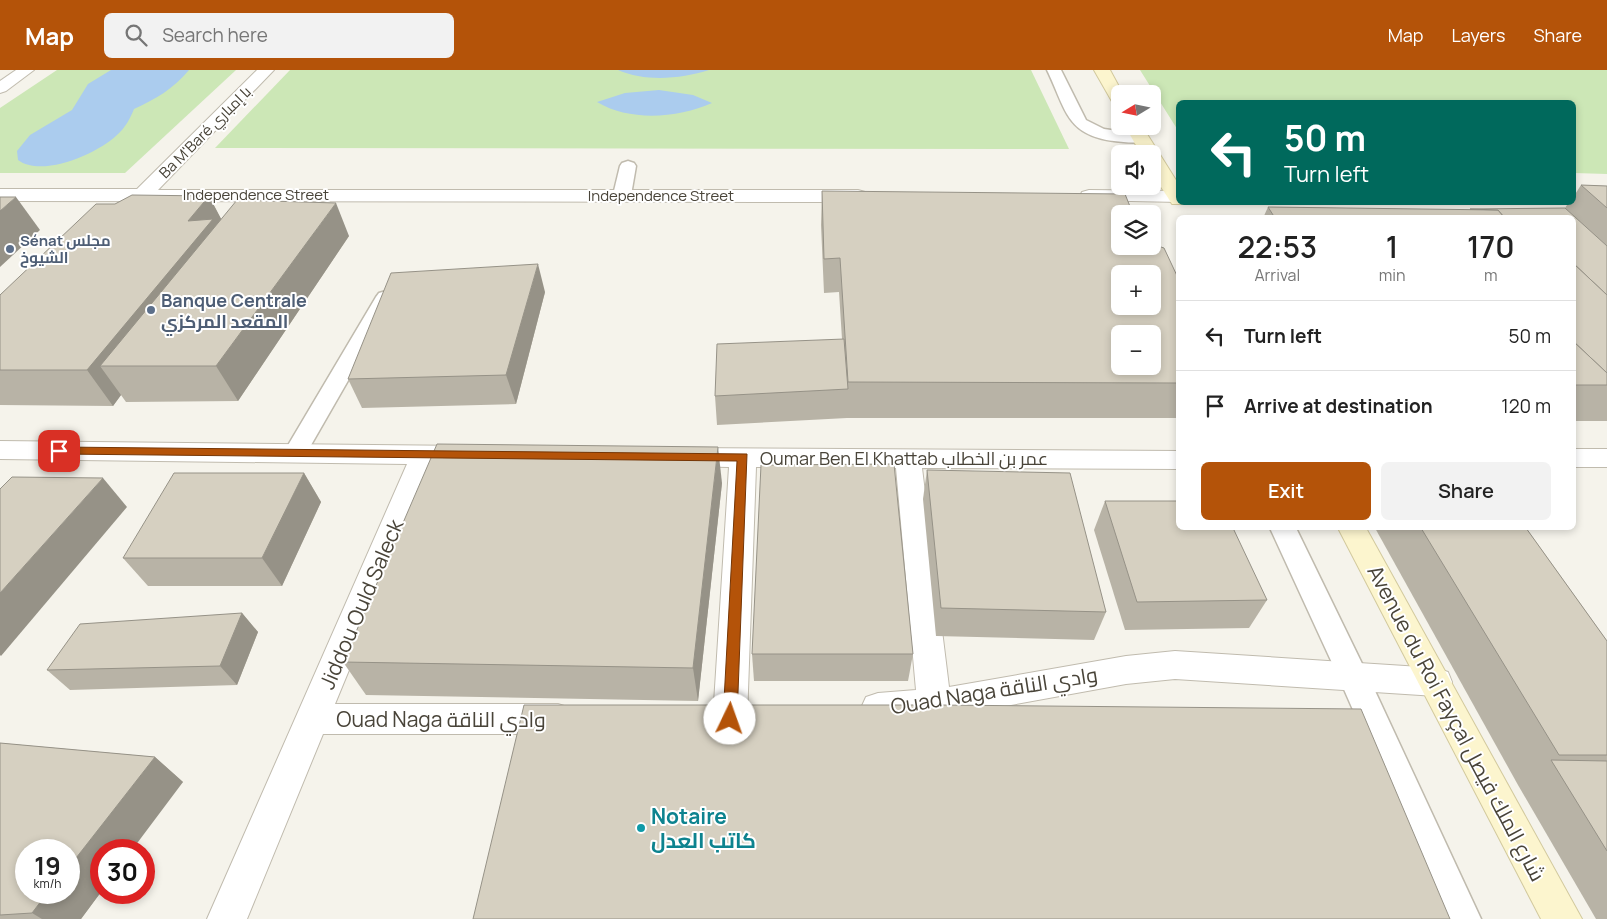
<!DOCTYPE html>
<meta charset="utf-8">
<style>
body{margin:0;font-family:Manrope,Cairo,sans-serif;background:#f2f2f2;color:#222;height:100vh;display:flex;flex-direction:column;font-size:19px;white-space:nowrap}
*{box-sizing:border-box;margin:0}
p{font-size:16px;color:#767676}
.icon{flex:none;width:28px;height:28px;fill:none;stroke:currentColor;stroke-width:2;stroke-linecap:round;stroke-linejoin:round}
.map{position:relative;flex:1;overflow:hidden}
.drawer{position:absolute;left:1176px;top:145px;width:400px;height:315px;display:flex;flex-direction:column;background:#fff;border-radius:8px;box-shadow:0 2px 8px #0003}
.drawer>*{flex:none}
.guide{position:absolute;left:1176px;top:30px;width:400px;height:105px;border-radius:8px;box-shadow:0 2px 8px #0003;background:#00695c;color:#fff;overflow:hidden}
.needle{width:32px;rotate:260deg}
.buttons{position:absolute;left:1111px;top:15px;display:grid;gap:10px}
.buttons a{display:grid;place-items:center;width:50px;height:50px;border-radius:8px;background:#fff;box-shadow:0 2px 8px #0003;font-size:25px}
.speed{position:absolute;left:15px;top:769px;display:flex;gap:10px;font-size:25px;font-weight:700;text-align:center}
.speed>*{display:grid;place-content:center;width:65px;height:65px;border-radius:50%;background:#fff;box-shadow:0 2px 8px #0003;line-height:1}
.speed small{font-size:12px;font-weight:400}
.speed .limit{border:8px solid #d22;background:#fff;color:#111}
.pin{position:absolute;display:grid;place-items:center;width:42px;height:42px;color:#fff;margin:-21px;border-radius:10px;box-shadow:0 2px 8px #0006}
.me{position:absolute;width:55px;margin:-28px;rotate:3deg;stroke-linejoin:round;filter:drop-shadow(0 0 4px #0008)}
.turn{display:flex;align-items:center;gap:18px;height:105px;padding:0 25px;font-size:22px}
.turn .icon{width:65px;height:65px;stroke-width:2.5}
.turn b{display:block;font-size:35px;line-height:42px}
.eta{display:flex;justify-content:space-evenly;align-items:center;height:85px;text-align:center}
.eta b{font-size:30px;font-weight:600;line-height:35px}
.primary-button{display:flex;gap:10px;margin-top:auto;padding:10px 25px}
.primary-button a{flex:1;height:58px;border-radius:8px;background:#b45309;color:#fff;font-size:20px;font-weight:600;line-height:58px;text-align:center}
.primary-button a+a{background:#f2f2f2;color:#222}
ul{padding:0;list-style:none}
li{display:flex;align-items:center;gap:15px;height:70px;padding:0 25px;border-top:1px solid #e0e0e0}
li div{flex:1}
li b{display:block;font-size:19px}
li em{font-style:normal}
header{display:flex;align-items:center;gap:30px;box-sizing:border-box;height:70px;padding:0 25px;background:#b45309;color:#fff}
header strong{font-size:24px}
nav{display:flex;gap:28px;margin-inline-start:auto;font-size:18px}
.search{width:350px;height:45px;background:#f2f2f2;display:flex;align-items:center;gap:12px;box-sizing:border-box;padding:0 18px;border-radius:8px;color:#767676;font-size:19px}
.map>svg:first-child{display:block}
.green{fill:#cce7b6}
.water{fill:#abccee}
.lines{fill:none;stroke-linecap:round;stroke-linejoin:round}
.lane-casing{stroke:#c0bbae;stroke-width:3}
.street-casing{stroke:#c0bbae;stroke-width:2}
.secondary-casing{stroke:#d2c99d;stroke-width:2}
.lane{fill:#fff;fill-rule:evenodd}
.street{fill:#fff;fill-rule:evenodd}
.secondary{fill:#fcf5ce;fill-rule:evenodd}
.wall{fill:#b8b3a6}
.shaded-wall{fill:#969287}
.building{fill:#d6d0c1;stroke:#969287;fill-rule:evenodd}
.route{fill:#b45309;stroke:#753606}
.service-dot{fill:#5c6f8a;stroke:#fff;stroke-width:2}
.culture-dot{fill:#0f9aa8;stroke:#fff;stroke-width:2}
.labels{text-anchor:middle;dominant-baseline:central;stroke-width:4;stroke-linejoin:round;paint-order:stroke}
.far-street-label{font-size:15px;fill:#494439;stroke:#fff}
.far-service-label{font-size:15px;font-weight:bold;fill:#4e5e75;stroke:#fff;text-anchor:start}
.service-label{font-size:18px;font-weight:bold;fill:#4e5e75;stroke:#fff;text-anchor:start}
.street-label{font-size:18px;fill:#494439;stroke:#fff}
.near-street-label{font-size:21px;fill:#494439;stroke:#fff}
.near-culture-label{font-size:21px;font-weight:bold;fill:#0d838f;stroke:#fff;text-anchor:start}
</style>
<header>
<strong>Map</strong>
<div class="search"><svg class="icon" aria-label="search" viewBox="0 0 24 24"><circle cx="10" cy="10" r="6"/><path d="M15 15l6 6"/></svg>Search here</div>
<nav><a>Map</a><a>Layers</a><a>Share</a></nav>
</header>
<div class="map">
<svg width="1607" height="849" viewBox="0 0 1607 849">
<rect width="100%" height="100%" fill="#f5f3eb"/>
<g class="green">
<polygon points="57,0 236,0 125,103 0,103 0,38"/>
<polygon points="290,0 1031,0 1069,79 215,78"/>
<polygon points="1140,0 1607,0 1607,104 1574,103 1574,32 1179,32 1179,62"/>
</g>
<g class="water">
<path d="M111,0H189C173,19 156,29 134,39C130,49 125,58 117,65C97,84 42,108 18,90L17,81L30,65L72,40L88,14Z"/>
<path d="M618,0H709C681,9 645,12 618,0Z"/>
<path d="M659,20L693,25L712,33C678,48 630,52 597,32L625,23Z"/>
</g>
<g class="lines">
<g class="lane-casing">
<g id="lane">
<path d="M1047,0H1061L1086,50L1104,59L1146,65L1148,68L1146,71C1136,74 1124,72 1114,71C1066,65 1066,39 1047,0Z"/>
<polygon points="628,91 634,93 636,96 631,125 628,129 616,129 613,125 620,96 622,93"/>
<polygon points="386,221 393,223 396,227 303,389 295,391 287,389 283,383 287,377 376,227 379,223"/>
<polygon points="1270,458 1296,458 1369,608 1481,849 1445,849 1339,608"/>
</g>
</g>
<g class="street-casing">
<g id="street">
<polygon points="16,0 34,0 6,21 0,23 0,11"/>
<polygon points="257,0 274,0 158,120 858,120 865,122 867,126 865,130 858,132 0,131 0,119 137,119"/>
<polygon points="1089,120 1179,121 1180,132 1082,130 1080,126 1082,122"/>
<polygon points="0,371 468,376 477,378 481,385 477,392 468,394 434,394 335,634 558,634 570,638 575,649 570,660 558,664 323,664 247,849 207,849 407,394 0,389"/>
<polygon points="681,378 1179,381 1179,399 922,398 949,617 1126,586 1175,581 1436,598 1448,602 1452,612 1448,622 1436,626 1175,609 1126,614 934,649 878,653 866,649 861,638 866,627 878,623 916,620 896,398 756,397 747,649 742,660 730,664 718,660 713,649 729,397 681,396 672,394 668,387 672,380"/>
<rect x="1574" y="379" width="33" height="18"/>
</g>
</g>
<g class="secondary-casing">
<g id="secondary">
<polygon points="1094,0 1110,0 1123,24 1120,24 1120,37 1114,35"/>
<polygon points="1125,56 1142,56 1179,115 1179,132 1187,132 1186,134 1172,134 1152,103 1152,84 1141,84"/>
<polygon points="1338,458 1366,458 1582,849 1541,849"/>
</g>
</g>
<use href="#lane" class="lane"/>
<use href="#street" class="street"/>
<use href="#secondary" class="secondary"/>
</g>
<g class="wall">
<polygon points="1581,115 1607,116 1607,351 1574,351 1574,148 1263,148 1268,137 1470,140 1565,138 1569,132 1574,132 1574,126"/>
<polygon points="822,121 1120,144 1179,210 1179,348 847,348 717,355 715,326 842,269 839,222 824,223 821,155"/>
<polygon points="209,126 221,149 349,166 238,331 126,332 121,325 113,336 0,335 0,225 115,134"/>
<polygon points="545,222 516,334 362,338 348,309"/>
<polygon points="927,400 1106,542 1094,570 936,566 923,429"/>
<polygon points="304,403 321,432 282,516 148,516 123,488"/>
<polygon points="722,413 698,631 366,625 343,592"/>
<polygon points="1105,431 1267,530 1249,558 1125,560 1094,460"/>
<polygon points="1375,458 1526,458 1607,571 1607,849 1596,849 1518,715"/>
<polygon points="242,543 258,562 237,615 70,620 47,600"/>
<polygon points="752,584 913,584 908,611 754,611"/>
<polygon points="0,673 155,687 183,712 101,780 101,822 81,849 0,849"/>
</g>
<g class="shaded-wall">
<polygon points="209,126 227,160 100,296 121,325 113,336 87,300 188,151"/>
<polygon points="16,127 40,160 0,197 0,141"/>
<polygon points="336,133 349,166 238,331 216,296"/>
<polygon points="538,194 545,222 516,334 506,305"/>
<polygon points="718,377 722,413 698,631 693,598"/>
<polygon points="304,403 321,432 282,516 262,488"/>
<polygon points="103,408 127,437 1,586 0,585 0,523"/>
<polygon points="242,543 258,562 237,615 220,596"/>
<polygon points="155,687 183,712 132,780 101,780 101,822 81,849 42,849 32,843 48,822 69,822 69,797"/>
</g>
<g class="building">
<polygon points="1581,115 1607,116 1607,138"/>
<path d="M822,121L1125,124L1133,144H1120V176H1152V174L1164,178L1179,210V313L848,312L840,188L824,189ZM1120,204H1152V236H1120ZM1120,264H1152V296H1120Z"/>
<polygon points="132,125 209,126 188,151 213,149 87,300 0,300 0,225 96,134 115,134"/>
<polygon points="0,127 16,127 0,141"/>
<polygon points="237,130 336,133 216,296 100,296"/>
<polygon points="1268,137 1498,140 1505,148 1275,148"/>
<polygon points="1565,138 1607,176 1607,225 1574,194 1574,148 1505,148 1498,140 1470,139"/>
<polygon points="538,194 506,305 348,309 391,203"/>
<polygon points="1574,194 1607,225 1607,303 1574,272"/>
<polygon points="844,269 848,319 715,326 717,274"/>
<polygon points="1574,272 1607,303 1607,315 1574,315"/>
<polygon points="437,374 718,377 693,598 343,592"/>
<polygon points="894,394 913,584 752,584 761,395"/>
<polygon points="927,400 1070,403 1106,542 941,538"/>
<polygon points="174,403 304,403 262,488 123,488"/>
<polygon points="12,407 103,408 0,523 0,419"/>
<polygon points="1105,431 1179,431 1179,458 1233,458 1267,530 1137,532"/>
<polygon points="1421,458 1526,458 1607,571 1607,685 1559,685"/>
<polygon points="242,543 220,596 47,600 80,554"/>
<polygon points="524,635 939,635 1361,639 1450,849 473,849"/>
<polygon points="0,673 155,687 69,797 69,780 26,780 26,822 48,822 32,843 0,845"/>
<polygon points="1551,690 1607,691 1607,781"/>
</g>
<polygon class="route" points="59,377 747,384 737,649 735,653 730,655 725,653 723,649 737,391 59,384 53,381"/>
<g class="service-dot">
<circle cx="10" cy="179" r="5"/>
<circle cx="151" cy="240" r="5"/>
</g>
<circle class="culture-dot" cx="641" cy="758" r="5"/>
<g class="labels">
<g class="far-street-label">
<text transform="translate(205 62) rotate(-45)">Ba M'Baré با إمباري</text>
<text x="256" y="124">Independence Street</text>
<text x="661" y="125">Independence Street</text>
</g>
<g class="far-service-label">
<text x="20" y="170">Sénat مجلس<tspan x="20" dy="17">الشيوخ</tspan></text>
</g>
<g class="service-label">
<text x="161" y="230">Banque Centrale<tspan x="161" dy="21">المقعد المركزي</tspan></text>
</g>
<g class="street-label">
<text x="904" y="388">Oumar Ben El Khattab عمر بن الخطاب</text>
</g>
<g class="near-street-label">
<text transform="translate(361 534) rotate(-67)">Jiddou Ould Saleck</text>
<text transform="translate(994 620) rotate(-9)">Ouad Naga وادي الناقة</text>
<text x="441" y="649">Ouad Naga وادي الناقة</text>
<text transform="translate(1457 653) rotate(62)">Avenue du Roi Fayçal شارع الملك فيصل</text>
</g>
<g class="near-culture-label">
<text x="651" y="746">Notaire<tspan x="651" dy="24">كاتب العدل</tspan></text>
</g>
</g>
</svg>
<div class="buttons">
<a><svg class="needle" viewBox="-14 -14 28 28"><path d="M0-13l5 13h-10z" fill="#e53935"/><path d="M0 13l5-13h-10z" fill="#767676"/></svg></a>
<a><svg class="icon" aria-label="sound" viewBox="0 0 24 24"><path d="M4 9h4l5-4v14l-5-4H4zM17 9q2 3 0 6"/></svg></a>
<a><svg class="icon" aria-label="layers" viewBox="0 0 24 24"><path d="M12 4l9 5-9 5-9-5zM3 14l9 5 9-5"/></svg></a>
<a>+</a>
<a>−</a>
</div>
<div class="speed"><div>19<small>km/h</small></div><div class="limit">30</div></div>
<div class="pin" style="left:59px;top:381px;background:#d93025"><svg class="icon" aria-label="arrive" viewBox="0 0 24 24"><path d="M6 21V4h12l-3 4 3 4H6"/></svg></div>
<svg class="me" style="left:730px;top:649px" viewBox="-20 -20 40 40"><circle r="19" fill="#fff"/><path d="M0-13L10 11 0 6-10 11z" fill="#b45309"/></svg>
<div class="guide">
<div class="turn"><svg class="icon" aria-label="left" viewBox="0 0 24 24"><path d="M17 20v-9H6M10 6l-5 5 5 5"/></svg><div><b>50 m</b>Turn left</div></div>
</div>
<section class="drawer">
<div class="eta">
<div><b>22:53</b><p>Arrival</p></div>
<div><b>1</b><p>min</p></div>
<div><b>170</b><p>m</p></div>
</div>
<ul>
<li><svg class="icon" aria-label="left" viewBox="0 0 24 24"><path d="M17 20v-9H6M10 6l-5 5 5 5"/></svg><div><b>Turn left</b></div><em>50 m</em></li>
<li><svg class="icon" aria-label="arrive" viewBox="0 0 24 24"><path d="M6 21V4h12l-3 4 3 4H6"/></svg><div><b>Arrive at destination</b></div><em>120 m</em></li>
</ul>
<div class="primary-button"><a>Exit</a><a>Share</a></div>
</section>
</div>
